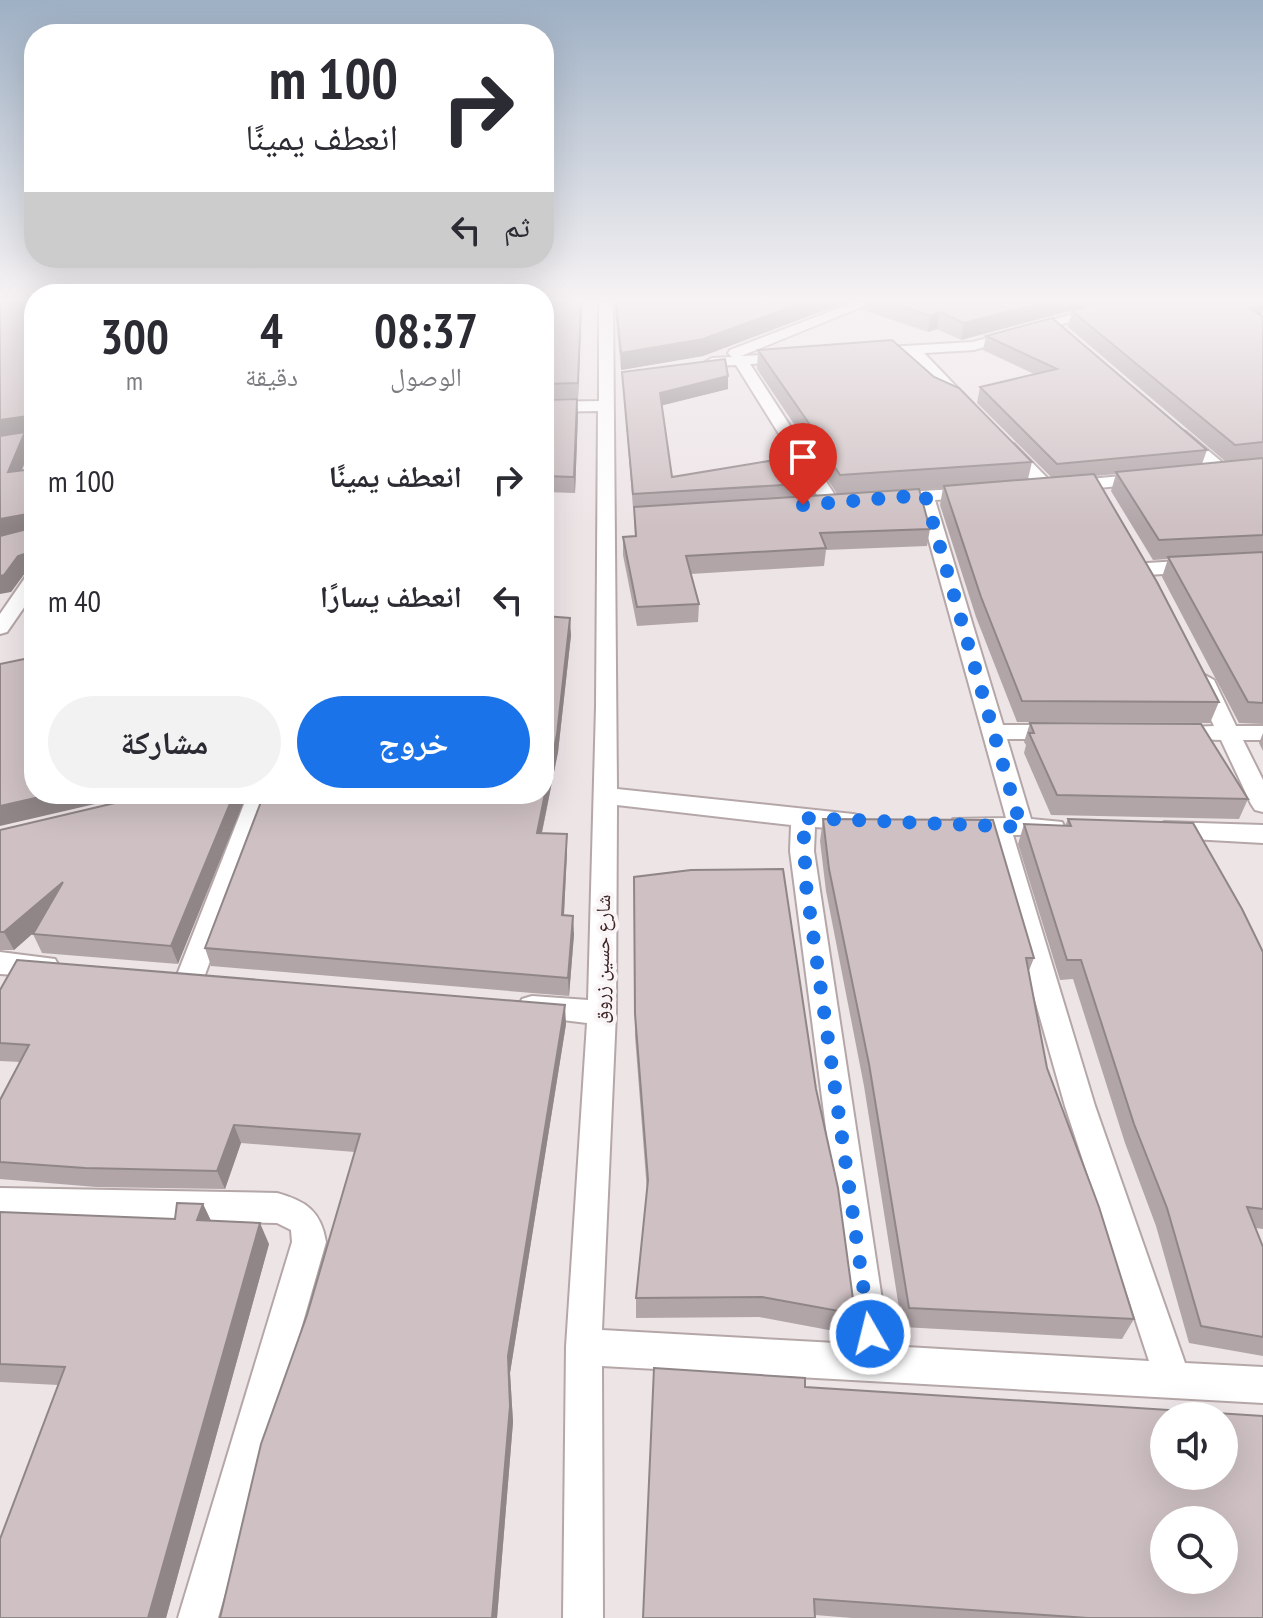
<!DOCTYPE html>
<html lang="ar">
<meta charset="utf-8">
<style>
body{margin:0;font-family:"PT Sans Narrow","Noto Naskh Arabic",sans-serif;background:#f2f2f3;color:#2b2b33;direction:rtl;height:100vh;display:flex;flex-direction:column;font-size:30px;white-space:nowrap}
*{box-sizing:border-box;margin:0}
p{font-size:26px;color:#7c7c81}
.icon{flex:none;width:44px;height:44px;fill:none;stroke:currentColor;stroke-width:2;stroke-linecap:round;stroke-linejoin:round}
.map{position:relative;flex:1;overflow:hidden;direction:ltr}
.drawer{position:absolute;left:24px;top:284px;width:530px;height:520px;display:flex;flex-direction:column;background:#fff;border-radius:32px;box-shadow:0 8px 32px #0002;direction:rtl}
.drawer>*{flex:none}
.top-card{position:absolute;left:24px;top:24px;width:530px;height:244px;border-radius:32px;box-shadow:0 8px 32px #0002;direction:rtl;background:#fff;color:#2b2b33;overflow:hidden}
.tools{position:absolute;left:1150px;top:1402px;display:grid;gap:16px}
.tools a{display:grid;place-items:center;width:88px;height:88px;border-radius:50%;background:#fff;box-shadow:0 8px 32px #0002;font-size:40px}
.pin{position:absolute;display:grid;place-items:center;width:68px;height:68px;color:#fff;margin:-82px -34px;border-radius:50% 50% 50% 0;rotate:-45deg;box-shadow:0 0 8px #0007}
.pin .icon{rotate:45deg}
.me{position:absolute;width:88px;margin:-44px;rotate:352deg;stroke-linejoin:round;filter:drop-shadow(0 0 6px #0008)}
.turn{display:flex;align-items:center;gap:28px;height:168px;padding:0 24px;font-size:36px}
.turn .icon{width:104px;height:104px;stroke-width:2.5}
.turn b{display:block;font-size:56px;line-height:68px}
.then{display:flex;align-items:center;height:76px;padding:0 24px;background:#0003;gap:16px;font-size:30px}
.eta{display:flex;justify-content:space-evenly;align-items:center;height:136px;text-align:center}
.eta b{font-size:48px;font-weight:800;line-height:56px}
.button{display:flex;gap:16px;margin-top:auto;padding:16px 24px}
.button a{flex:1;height:92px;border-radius:48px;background:#1a73e8;color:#fff;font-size:32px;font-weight:800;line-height:92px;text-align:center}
.button a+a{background:#f2f2f3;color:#2b2b33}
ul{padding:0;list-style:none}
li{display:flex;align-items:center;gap:24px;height:120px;padding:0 24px}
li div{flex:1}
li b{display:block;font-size:30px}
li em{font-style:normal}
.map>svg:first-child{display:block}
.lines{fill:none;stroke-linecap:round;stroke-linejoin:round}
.minor-casing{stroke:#b5a7a8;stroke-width:4}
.minor{fill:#fff;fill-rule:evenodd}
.wall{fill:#b1a5a8}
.shaded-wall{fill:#908688}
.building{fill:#cec0c3;stroke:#908688;stroke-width:2;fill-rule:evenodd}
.route{stroke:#1a73e8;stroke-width:14;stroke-dasharray:0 25.2}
.labels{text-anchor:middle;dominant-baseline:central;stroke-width:8;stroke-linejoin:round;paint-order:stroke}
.street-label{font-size:20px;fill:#3e2424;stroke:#f9f4f6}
</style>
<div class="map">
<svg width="1263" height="1618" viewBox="0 0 1263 1618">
<rect width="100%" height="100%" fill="#ede4e6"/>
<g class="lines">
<g class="minor-casing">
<g id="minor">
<path d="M599,301H613L617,789L853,814L862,816L865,822L862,828L853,830L815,827L814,851L889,1346L1149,1361L1065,1106L988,834L953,831L950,825L953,819L1006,818L918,501L889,503L880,498L889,493L972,488L981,493L978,497L935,500L1003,725H1058L1066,727L1069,732L1066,737L1058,739H1007L1031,819L1062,822L1065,828L1062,834L1013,835L1095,1106L1185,1363L1263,1367V1403L602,1366L603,1618H563L566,1347L587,1023L522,1015L518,1007L522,999L532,996L588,1000L596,707L598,411L544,412V402L599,401ZM617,805L791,825L790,851L854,1344L602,1330L616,1013Z"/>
<polygon points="857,301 876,301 741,356 789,354 796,358 789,362 750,364 840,503 831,508 822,503 736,365 712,366 705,362 712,358 732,357 728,353 730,350"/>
<polygon points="1119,301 1141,301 974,350 924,353 970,401 973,404 965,409 960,407 909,354 870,356 863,352 870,348 973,342"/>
<polygon points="1180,430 1186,432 1229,468 1231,472 1229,476 1217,476 1174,438 1172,435"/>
<polygon points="34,434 34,444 0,449 0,439"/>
<polygon points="1008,442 1014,444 1054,485 1057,489 1054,493 1042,493 1002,450 1000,447 1002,444"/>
<polygon points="1143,474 1149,475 1152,479 1149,483 1068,491 1059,486 1068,481"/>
<polygon points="1263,556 1263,568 1147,575 1138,569 1147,563"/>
<polygon points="34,573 34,593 7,632 0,634 0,614 27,575"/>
<polygon points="1203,674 1214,680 1236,726 1263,726 1263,740 1243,740 1263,780 1263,812 1255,810 1251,804 1221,740 1167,738 1164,733 1167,728 1214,726 1192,680"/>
<polygon points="248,794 272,794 203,980 199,988 189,991 179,988 175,980"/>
<polygon points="1165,822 1263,825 1263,843 1156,837 1153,831 1156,825"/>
<polygon points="0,952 55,959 59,966 55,973 45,977 0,974"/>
<path d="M0,1188L277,1193C306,1201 321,1211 326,1242L218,1618H178L292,1242L291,1230L277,1223L0,1218Z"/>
</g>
</g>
<use href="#minor" class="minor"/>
</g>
<g class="wall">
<polygon points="34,301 34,431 25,432 31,447 22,471 34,469 34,584 30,571 25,573 11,592"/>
<polygon points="544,301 582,301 578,398 544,399"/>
<polygon points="614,301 849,301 703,356 621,370"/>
<polygon points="864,301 1255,301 1263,309 1261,316 1263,317 1263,724 1239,723 1162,577 1168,559 1153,560 1111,491 1116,474 1095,476 1219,702 1210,723 1017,722 976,617 940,505 943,488 919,490 930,529 927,546 826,550 824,566 691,574 699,604 698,622 637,626 623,555 623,537 635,536 634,508 633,508 622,372 728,389 662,405 672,477 816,483 815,496 837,494 819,466 819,461 757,369 758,350 1032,462 1028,479 1051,477 977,403 980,387 1034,374 983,350 986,336 1052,318 1207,450 1202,464 1226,462 1068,327 1072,311 1081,308 961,340 937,329 928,332 863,310"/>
<polygon points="544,400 578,414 575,493 544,492"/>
<polygon points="571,635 558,752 542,833 567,834 567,852 564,915 574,934 569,996 211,966 205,948"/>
<polygon points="1030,723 1248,799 1239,819 1051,815 1024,753 1026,745 1024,742"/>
<polygon points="1263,733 1263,751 1259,743"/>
<polygon points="119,802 178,964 42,953 33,934 34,932 14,950 0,950 0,830"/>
<polygon points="823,819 1034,958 1028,973 1047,1068 1134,1319 1122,1339 902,1327 864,1086 826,891 820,841"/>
<polygon points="1068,819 1263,952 1263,1229 1255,1228 1263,1247 1263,1356 1189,1343 1156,1226 1125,1143 1073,979 1060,980 1018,844 1024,824 1065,826"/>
<polygon points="634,877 816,1089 855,1314 850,1334 759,1317 636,1318 636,1298 647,1191 635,1036"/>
<polygon points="0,990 566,1024 510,1373 513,1422 497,1618 220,1618 307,1315 355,1152 241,1143 225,1189 96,1187 0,1179 0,1100 20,1062 0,1061"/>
<polygon points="203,1204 211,1221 269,1244 166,1618 0,1618 58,1385 0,1382 0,1212 175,1219"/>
<polygon points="805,1387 1263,1618 852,1618 815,1615"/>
</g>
<g class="shaded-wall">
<polygon points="581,301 582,301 578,398 578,383"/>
<polygon points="807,301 849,301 703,356 621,370 621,353"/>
<polygon points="1049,301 1107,301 961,340 964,323"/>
<polygon points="1263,306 1263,309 1258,322 1249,308"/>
<polygon points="940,312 937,329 928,332 930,316"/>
<polygon points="728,376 728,389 660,406 660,393"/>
<polygon points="577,399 578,414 575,493 574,477"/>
<polygon points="28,416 34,431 25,432 31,447 14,488 8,472 0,436 0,420"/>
<polygon points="27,514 33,530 0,537 0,519"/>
<polygon points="27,553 33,570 25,573 11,592 0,594 0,576 18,556"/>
<polygon points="570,618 571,635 558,752 538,851 537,833"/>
<polygon points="53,794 120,794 108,801 0,826 0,806"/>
<polygon points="234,794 247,794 178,964 171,946"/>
<polygon points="567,834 567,852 563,933 562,915"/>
<polygon points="63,882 71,900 14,950 4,932"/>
<polygon points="573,916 574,934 569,996 568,978"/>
<polygon points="565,1005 566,1024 510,1373 513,1422 497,1618 492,1618 508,1356"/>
<polygon points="234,1125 241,1143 225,1189 217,1171"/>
<polygon points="203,1204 213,1225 197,1220"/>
<polygon points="260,1223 269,1244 166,1618 148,1618"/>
</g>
<g class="building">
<polygon points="0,301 34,301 34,413 31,418 28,416 0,420"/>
<polygon points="544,301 581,301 578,383 544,384"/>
<polygon points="616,301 807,301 703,339 621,353"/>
<polygon points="887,301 1049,301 964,323 940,312 930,316"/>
<polygon points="1104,301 1255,301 1263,305 1249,308 1263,317 1263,442 1235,445 1072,311"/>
<polygon points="1052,318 1207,450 1057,464 980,387 1057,369 986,336"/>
<polygon points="892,340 934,377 959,388 1032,462 840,475 821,446 824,445 758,350"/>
<polygon points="725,359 728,376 660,393 672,477 799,456 816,483 633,494 622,372"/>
<polygon points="577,399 574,477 544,476 544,400"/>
<polygon points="25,432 8,472 34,469 34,574 30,574 31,556 27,553 18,556 4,575 0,576 0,536 31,528 31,517 27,514 0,519 0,436"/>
<polygon points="1263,458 1263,535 1159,540 1116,472"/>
<polygon points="1094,474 1157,582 1219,702 1022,701 981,597 944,486"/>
<polygon points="919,489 930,529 820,533 826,548 686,556 699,604 637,607 623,537 636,536 634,507"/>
<polygon points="1263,552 1263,703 1248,702 1168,557"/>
<polygon points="544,616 570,618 557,734 537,833 567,834 562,915 573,916 568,978 205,948 264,794 544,794"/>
<polygon points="34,657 34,794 53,794 0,806 0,664"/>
<polygon points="1030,723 1201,724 1248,799 1057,795 1029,733 1034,733"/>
<polygon points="132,794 234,794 171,946 33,934 63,882 4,932 0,932 0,830 119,802"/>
<polygon points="823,819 993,820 1034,958 1026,958 1047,1068 1099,1207 1134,1319 909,1308 869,1064 829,869"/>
<polygon points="1068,819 1193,823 1242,909 1263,952 1263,1209 1247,1207 1263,1247 1263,1337 1201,1326 1167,1208 1134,1124 1081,960 1067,960 1024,824 1071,826"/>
<polygon points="783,869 816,1089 838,1188 855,1314 762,1297 636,1298 648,1180 635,1014 634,877 691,870"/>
<polygon points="17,960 565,1005 508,1356 510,1406 492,1618 220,1618 261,1444 307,1315 360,1134 234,1125 217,1171 85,1168 0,1162 0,1100 29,1045 0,1043 0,990"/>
<polygon points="177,1203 203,1204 197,1220 260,1223 148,1618 0,1618 0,1539 65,1367 0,1364 0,1212 175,1219"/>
<path d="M654,1368L805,1378V1387L1263,1416V1618H1088L814,1599L815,1618H643ZM1164,1416H1224V1476H1164ZM1164,1520H1224V1580H1164Z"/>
</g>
<linearGradient id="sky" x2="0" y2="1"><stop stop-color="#9eb0c4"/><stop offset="0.57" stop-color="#f7f3f4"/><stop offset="1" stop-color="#f7f3f4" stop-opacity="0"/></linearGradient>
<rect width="1263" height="527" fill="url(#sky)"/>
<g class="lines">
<polyline class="route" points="803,505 925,495 1021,827 803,818 806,885 870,1334"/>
</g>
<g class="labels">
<g class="street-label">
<text transform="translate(602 959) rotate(-89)">شارع حسين زروق</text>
</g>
</g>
</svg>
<div class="tools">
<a><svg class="icon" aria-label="sound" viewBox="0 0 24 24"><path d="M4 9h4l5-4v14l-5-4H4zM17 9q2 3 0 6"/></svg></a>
<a><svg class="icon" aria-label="search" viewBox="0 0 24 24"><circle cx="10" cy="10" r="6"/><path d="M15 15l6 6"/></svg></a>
</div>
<div class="pin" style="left:803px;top:505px;background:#d93025"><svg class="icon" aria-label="arrive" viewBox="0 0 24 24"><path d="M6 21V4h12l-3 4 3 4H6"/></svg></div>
<svg class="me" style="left:870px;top:1334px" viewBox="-20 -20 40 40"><circle r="17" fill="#1a73e8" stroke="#fff" stroke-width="3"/><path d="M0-11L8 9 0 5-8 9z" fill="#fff"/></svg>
<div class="top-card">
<div class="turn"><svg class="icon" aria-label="right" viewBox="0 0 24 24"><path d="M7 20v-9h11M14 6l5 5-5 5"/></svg><div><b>100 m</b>انعطف يمينًا</div></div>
<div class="then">ثم<svg class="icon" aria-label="left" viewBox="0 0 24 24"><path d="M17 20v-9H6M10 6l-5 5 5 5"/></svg></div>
</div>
<section class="drawer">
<div class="eta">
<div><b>08:37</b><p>الوصول</p></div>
<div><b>4</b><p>دقيقة</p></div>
<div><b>300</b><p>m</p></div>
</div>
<ul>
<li><svg class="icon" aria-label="right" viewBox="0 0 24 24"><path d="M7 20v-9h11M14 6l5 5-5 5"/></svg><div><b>انعطف يمينًا</b></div><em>100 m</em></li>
<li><svg class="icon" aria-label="left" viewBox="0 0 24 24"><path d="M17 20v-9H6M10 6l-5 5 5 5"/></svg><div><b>انعطف يسارًا</b></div><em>40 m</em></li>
</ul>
<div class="button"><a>خروج</a><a>مشاركة</a></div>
</section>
</div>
